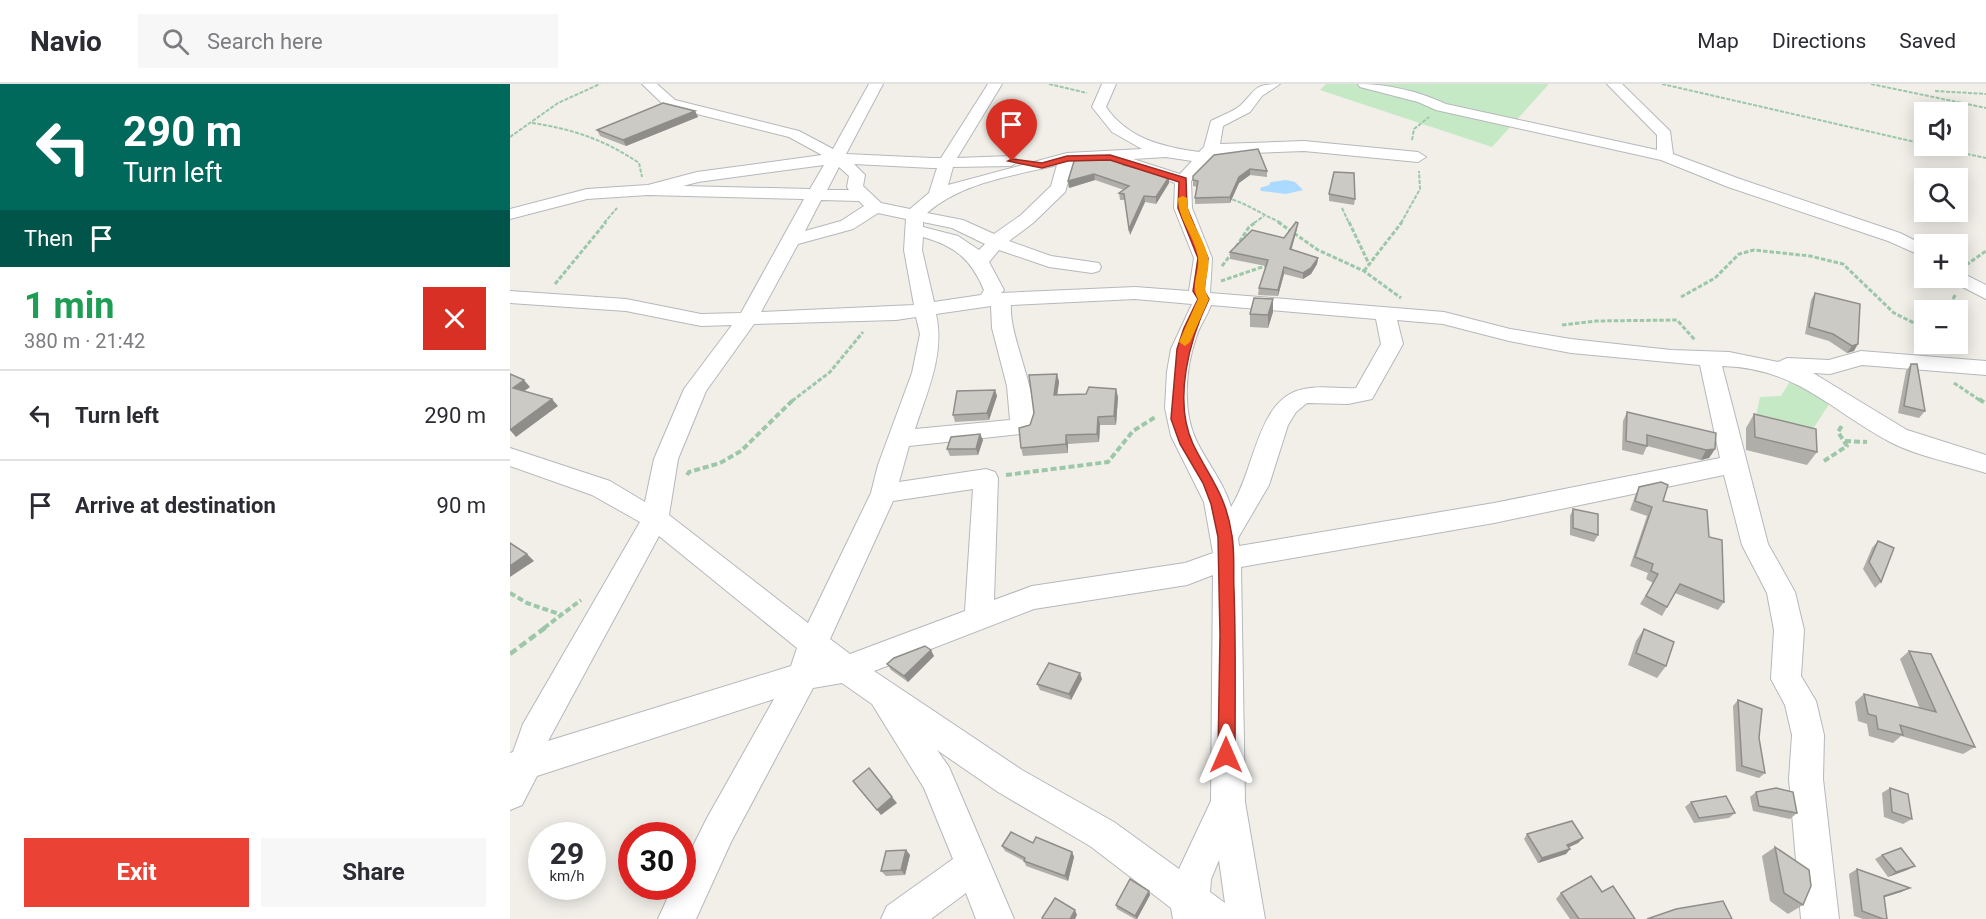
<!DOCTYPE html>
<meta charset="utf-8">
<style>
body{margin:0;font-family:Roboto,sans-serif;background:#f7f7f7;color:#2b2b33;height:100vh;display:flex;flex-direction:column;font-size:22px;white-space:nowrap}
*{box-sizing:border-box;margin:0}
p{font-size:20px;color:#7c7c81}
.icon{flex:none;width:33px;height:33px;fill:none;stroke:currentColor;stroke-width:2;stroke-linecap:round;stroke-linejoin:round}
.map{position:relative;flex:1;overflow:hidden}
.details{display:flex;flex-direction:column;background:#fff;width:510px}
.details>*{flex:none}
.hud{background:#00695c;color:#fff;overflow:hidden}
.tools{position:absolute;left:1404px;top:18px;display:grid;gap:12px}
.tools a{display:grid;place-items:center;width:54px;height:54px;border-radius:0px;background:#fff;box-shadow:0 3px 15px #0003;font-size:30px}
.speed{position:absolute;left:18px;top:738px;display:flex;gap:12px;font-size:30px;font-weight:700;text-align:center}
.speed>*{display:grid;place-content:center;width:78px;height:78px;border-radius:50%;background:#fff;box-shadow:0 3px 15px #0003;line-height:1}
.speed small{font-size:15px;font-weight:400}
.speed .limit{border:9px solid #d22;background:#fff;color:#111}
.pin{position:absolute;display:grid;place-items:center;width:51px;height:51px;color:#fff;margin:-62px -26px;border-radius:50% 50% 50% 0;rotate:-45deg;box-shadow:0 0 6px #0007}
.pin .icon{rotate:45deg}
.me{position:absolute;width:66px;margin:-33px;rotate:0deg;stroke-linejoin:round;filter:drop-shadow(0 0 4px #0008)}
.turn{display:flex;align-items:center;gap:21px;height:126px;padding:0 24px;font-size:27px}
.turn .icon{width:78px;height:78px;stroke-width:2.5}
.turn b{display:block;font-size:42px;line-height:51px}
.then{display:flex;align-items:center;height:57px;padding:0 24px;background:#0003;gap:12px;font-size:22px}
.round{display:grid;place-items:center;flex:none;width:63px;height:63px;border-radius:0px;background:#f7f7f7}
.summary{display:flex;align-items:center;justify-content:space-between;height:102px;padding:0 24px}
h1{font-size:36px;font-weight:700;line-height:45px;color:#1e9e55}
.action{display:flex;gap:12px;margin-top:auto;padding:12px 24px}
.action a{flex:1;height:69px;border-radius:0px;background:#ea4335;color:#fff;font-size:24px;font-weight:700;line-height:69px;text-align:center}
.action a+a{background:#f7f7f7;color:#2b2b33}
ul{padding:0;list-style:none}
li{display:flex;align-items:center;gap:18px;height:90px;padding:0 24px;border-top:2px solid #e1e1e2}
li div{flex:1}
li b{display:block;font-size:22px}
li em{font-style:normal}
header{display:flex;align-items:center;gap:36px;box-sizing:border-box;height:84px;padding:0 30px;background:#fff;border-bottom:2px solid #e1e1e2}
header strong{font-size:28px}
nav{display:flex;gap:33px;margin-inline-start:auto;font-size:21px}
.search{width:420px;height:54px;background:#f7f7f7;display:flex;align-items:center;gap:15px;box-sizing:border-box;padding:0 21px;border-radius:0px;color:#7c7c81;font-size:22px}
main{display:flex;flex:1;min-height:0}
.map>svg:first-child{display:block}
.green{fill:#c5e8c5}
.water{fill:#aadaff}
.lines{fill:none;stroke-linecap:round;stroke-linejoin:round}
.minor-casing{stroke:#b5b8bc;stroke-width:2}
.path-far3{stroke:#9cc7a9;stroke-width:2;stroke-dasharray:4 1.5;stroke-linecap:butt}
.path-far2{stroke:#9cc7a9;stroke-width:3;stroke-dasharray:4.5 2;stroke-linecap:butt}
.path-far1{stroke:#9cc7a9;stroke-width:4;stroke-dasharray:6 3;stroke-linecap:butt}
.path{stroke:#9cc7a9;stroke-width:4.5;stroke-dasharray:8 4;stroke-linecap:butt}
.minor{fill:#fff;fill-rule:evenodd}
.wall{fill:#afaea9}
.shaded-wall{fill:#8f8d8a}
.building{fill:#cccac5;stroke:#8f8d8a;stroke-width:1.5}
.route{fill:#ea4335;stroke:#982c22;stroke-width:1.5}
.slow{fill:#f59e0b}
</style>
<header>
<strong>Navio</strong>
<div class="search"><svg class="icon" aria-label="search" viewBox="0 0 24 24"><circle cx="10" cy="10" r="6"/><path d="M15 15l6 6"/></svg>Search here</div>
<nav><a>Map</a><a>Directions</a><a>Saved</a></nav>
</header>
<main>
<section class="details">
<div class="hud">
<div class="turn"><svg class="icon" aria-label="left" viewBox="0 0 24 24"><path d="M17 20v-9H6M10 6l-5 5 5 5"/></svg><div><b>290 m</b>Turn left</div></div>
<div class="then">Then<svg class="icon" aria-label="arrive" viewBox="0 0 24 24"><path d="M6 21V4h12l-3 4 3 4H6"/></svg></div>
</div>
<div class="summary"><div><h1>1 min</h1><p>380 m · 21:42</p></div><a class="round" style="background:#d93025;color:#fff"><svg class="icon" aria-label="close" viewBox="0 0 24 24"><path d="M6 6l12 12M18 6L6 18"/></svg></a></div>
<ul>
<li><svg class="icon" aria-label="left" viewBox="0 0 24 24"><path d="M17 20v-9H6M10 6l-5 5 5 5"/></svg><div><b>Turn left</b></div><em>290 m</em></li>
<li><svg class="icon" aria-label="arrive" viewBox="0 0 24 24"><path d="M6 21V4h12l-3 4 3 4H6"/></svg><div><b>Arrive at destination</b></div><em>90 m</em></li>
</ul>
<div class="action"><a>Exit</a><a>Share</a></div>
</section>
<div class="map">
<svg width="1476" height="835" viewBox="0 0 1476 835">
<rect width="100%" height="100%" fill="#f1efe8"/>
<g class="green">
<polygon points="816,0 1039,0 982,63 810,6"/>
<polygon points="1282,294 1321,317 1303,345 1244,342 1250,313 1271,312"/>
</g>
<polygon class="water" points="776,96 785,98 793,106 776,110 751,107 750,104 759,101 761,98"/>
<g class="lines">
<g class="minor-casing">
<g id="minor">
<path d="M132,0H147L165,16L289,47L323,65L359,0H373L336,70L422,74H431L478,0H492L447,74L501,72L509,77L501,82L443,83L438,101L557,69L632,65L602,48L582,23L592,0H606L596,23C618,55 653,63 689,68L694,63L701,37C710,32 723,28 731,21C747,5 744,0 770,0L752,12L740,28L713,42L710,60L794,57L908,68L916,73L908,78L794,67L713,70L698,78L681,97L682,124L702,174L700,209L934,228L1000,245L1061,255L1161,266L1219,268L1268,278L1277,274L1319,276L1351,267L1476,277V291L1352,281L1320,290L1303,289L1397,346L1476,371V389C1445,379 1409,373 1380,358C1320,326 1287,284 1212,282L1258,460L1285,508L1294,546L1291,592L1306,617L1314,651L1313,695L1329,835H1291L1279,695L1282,651L1275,621L1261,595L1264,546L1257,509L1232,461L1214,391L984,439L731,483L735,718L755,835H663L661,824L580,762L488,708L427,666L439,683L504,835H466L456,809L421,835H371L377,822L443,775L414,704L362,620L332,599L303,604L221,758L186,835H148L163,802H172V784L197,734L264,615L27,692L12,721L0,726V669L3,668L13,640L130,438L82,411L0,382V364L100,397L135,418L144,375L174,305L222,241L191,242L116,227L0,219V207L116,215L191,230L231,229L294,115L138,111L77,115L0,135V125L77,105L138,101L187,88L312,71L279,53L155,22ZM656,73L682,77L670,90L623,75ZM600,76L665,99L664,124L684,174L679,207L625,203L491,209L494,206L479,178L489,166L539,183L582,189L589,187L591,183L589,179L541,172L499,157L523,139L555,108L564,78ZM344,80L422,84H427L419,109L400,125L371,119L353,102L355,91ZM314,81L300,105L173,102L188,98ZM547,81L541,102L511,131L484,150L453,136L417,129C452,98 503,92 547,81ZM329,83L339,92L337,103L339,106H317ZM311,116L349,117L354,122L331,137L295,147ZM368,129L396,135L394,166L404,221L251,228L288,160L343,145ZM413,138L442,144L475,160L469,166L448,152L413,143ZM413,153C445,162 461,175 474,206L471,211L424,218L412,166ZM625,215L682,220L661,265L657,288L655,324L661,352L694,418L703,469L675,479L522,502L484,516L488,394L485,388L476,385L389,398L399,362L520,349C536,323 498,254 501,221ZM701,221L866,235L871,260L846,304C829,305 811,301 794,305C747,313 745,387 721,423C714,399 698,380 687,358C672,328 675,286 686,254C689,242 697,233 701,221ZM481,222L482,244L497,302L500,336L405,345C417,308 435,270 426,230ZM406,233L410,250L402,289L368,381L361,409L298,539L159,431L168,375L196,307L244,240L386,236ZM887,236L933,240L999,257L1061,269L1190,281L1210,374L984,419L729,462L728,454L759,401L778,341L786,328L797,319L838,320L862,315L893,260ZM463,405L455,527L340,570L320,555L383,417ZM149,452L287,564L281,582L38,657ZM703,491L701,717L669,785L604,738L512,686L364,587L524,525L677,501ZM709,776L715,819L700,808L701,795Z"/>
<path d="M848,0C879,0 908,7 936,20L1147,66V51L1097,0H1112L1160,47L1163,70L1230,95L1390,149L1414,161V173L1378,157L1218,103L1151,76L926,26L908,18L850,3Z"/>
<polygon points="1448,187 1476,201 1476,215 1441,197 1439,194 1448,194"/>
</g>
</g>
<g class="path-far3">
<polyline points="539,0 577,9"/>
<polyline points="1152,0 1414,60"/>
<polyline points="1361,0 1476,24"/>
<polyline points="1425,7 1476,10"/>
<path d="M22,39C63,45 95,56 129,79L132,93"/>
<polyline points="0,53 48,19 90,0"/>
<polyline points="902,56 904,45 919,33"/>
<polyline points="1419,62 1476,74"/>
<path d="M717,114C737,119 752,131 772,139"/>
<polyline points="832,124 839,139"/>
<polyline points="94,139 107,124"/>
<polyline points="744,139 754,132"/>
<polyline points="891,139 910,105 909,87"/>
</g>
<g class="path-far2">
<polyline points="768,138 808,166 854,187 891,214"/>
<polyline points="839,138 859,180"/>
<polyline points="726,163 739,143 746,138"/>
<polyline points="1456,181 1476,167"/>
<polyline points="712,182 722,169"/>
<polyline points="854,187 892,138"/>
<polyline points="711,197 758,181"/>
<polyline points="45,200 96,138"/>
<polyline points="1171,213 1205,194 1229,170 1244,166 1300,172 1333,180 1384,229 1414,244"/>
<polyline points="1436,226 1446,210"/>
<polyline points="1052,241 1086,237 1167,236 1185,256"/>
<polyline points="1444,299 1471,317"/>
<polyline points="282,317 320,288 353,248"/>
</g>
<g class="path-far1">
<polyline points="1469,315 1476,320"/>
<polyline points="1335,357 1357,358"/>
<polyline points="1314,377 1337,362 1328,348 1333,340"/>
<polyline points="177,391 179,388 210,379 231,367 284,315"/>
<polyline points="496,391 598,378 623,347 647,332"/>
<polyline points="0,509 17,519 52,531"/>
<polyline points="34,544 71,516"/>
</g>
<polyline class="path" points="0,570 36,543"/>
<use href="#minor" class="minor"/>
</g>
<g class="wall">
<polygon points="185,27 188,33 116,62 90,52 87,46"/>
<polygon points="704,71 757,87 757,93 740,91 729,99 720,119 685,120 685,114 687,103 683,102 683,92"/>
<polygon points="620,79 620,83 659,93 659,99 646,120 635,118 620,151 615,116 610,116 609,109 614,106 585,96 559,104 558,97"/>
<polygon points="819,110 845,115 844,121 819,117"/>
<polygon points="787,145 781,165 808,174 807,180 801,190 793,195 774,190 768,212 748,211 749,204 756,182 720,175 720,168 774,154"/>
<polygon points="1305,209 1350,220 1344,267 1337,269 1319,257 1295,250 1301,216"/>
<polygon points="763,215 763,228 758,244 740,243 740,230"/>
<polygon points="1401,280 1415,327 1409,334 1388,329 1396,287"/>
<polygon points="547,290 549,298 547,311 608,313 606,341 590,341 589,358 558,360 558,369 513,372 511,364 520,341"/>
<polygon points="485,306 487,312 479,336 445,338 443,331"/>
<polygon points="1117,328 1205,365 1199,374 1191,376 1137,362 1133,371 1112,366 1113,337"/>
<polygon points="1244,330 1307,368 1297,381 1236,366 1236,344"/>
<polygon points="470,350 473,356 468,371 440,372 437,365"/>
<polygon points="1129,403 1153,417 1199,453 1214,518 1208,526 1165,509 1152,532 1130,520 1143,499 1136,495 1138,489 1120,482 1137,432 1120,426 1125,412"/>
<polygon points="1063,425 1088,451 1084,458 1060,451 1060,432"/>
<polygon points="1368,457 1371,498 1365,504 1353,485 1362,464"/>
<polygon points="1134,545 1156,582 1147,594 1118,581 1126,557"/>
<polygon points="1399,567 1465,663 1453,670 1391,652 1383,659 1359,652 1357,640 1348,637 1345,618 1354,610 1410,625 1390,575"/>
<polygon points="424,572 398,598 381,586 377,580"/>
<polygon points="572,595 561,616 530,606 527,600"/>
<polygon points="1228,616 1249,654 1255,689 1249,694 1226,687 1223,622"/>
<polygon points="1380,704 1402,735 1393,740 1374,733 1372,709"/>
<polygon points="1246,708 1287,729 1280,735 1243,727 1240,713"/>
<polygon points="1181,718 1225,729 1219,734 1184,739 1175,723"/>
<polygon points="1017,750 1073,754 1068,759 1059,763 1060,765 1056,770 1028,779 1014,755"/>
<polygon points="523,759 562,768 564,773 558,797 516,782 514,777 495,767 492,762"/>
<polygon points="1265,763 1293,821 1278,830 1260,817 1252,772"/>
<polygon points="396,766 400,771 395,791 376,792 371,787"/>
<polygon points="1372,771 1405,782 1397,786 1378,793 1365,775"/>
<polygon points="1347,785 1400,804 1391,808 1374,813 1377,835 1353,835 1344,832 1339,790"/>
<polygon points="639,807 640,811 627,835 625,835 607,825 606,821"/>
<polygon points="1092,808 1125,835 1060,835 1046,815 1051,809"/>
</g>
<g class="shaded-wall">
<polygon points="185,27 188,33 116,62 113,56"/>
<polygon points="740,85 740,91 729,99 720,119 720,113 729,93"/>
<polygon points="584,90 585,96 559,104 558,97"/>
<polygon points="659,93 659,99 646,120 646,113"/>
<polygon points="634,112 635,118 620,151 619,145"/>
<polygon points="788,139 787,145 780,171 780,165"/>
<polygon points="808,174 807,180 801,190 793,195 793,189"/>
<polygon points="774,183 774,190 768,212 768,206"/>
<polygon points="763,215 763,228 758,244 758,231"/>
<polygon points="1348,260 1344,267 1337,269 1342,262"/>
<polygon points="547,290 549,298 546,320 544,311"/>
<polygon points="14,296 20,303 9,311 3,304"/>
<polygon points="606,305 608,313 606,341 604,332"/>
<polygon points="485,306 487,312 479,336 477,329"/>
<polygon points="42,315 48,322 6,353 0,346"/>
<polygon points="588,333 590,341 589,358 587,350"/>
<polygon points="470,350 473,356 468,371 466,365"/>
<polygon points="556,351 558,360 558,369 556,360"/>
<polygon points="1205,365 1199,374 1191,376 1196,366"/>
<polygon points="17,470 24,477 0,493 0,482"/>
<polygon points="421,566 424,572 398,598 394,592"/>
<polygon points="570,589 572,595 561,616 559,610"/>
<polygon points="382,713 387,719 371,731 367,726"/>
<polygon points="1073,754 1068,759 1053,766 1057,761"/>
<polygon points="1060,765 1056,770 1028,779 1032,774"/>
<polygon points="396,766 400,771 395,791 391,786"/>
<polygon points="562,768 564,773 558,797 555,792"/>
<polygon points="1405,782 1397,786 1378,793 1386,788"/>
<polygon points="1400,804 1391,808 1366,816 1374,812"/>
<polygon points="639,807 640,811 627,835 625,832"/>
<polygon points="565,826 567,831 565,835 560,835"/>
</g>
<g class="building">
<polygon points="153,19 185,27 113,56 87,46"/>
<polygon points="748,65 757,87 740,85 729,93 720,113 685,114 688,97 683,96 683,92 704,71"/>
<polygon points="585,73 601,73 620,79 614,81 625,84 628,82 659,93 646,113 634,112 619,145 614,110 609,109 619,102 584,90 558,97 565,74"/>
<polygon points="824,88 844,89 845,115 819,110"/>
<polygon points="786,138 788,139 780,165 808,174 801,184 793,189 774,183 768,206 749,204 758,176 720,168 742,146 774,154"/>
<polygon points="1305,209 1350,220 1348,260 1342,262 1323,250 1299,243"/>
<polygon points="744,214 763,215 758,231 740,230"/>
<polygon points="1401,280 1407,280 1415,327 1394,322"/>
<polygon points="0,290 14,296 3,304 42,315 0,346"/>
<polygon points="547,290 544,311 576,310 579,303 606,305 604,332 588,333 587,350 556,351 556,360 511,364 509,344 520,341 524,329 519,291"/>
<polygon points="485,306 477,329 443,331 447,307"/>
<polygon points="1117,328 1206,349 1205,365 1196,366 1137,351 1137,362 1116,357"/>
<polygon points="1244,330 1306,345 1307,368 1245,353"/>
<polygon points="470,350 466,365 437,365 441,353"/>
<polygon points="1151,398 1158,401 1153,417 1197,426 1199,453 1212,456 1214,518 1170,500 1157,523 1136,512 1148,490 1141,487 1143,480 1125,473 1142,423 1125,417 1129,403"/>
<polygon points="1063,425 1088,430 1088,451 1063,444"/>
<polygon points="1368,457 1384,464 1371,498 1359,478"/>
<polygon points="0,459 17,470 0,482"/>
<polygon points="1134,545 1164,558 1156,582 1126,569"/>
<polygon points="415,562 421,566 394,592 377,580 384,574"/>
<polygon points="1399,567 1421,570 1465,663 1390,641 1393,651 1368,645 1366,632 1358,630 1354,610 1426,628"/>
<polygon points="539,579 570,589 559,610 527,600"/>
<polygon points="1228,616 1252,625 1249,654 1255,689 1232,682"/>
<polygon points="359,684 382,713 367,726 343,697"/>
<polygon points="1266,704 1283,708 1287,729 1249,722 1246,708"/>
<polygon points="1380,704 1398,710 1402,735 1382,728"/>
<polygon points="1216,712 1225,729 1189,734 1181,718"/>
<polygon points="1062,737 1073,754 1057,761 1060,765 1032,774 1017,750"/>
<polygon points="501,748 523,759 526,753 562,768 555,792 514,777 515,774 492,762"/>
<polygon points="1265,763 1299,786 1301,802 1293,821 1274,809"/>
<polygon points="1391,764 1405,782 1386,788 1372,771"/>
<polygon points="396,766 391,786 371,787 376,767"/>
<polygon points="1347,785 1400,804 1374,812 1377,835 1373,835 1352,827"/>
<polygon points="1081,792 1092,808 1103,802 1125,835 1069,835 1051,809"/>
<polygon points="620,795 639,807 625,832 606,821"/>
<polygon points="545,814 565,826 560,835 533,835 532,834"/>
<polygon points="1213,817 1222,835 1137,835 1166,825"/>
</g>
<path class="route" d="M600,71L676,94L677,124L698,174L694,207L699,215C679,256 663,317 683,360C700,395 716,410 722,452C725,469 723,488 724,506C726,561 725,616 725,671L722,677L716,679L710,677L708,671L710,551L708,453L701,420L693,399L670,360L661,335L667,265L674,244L688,215L683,207L688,174L668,124L669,98L600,76L558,77L532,84L498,77L502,75L532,79L557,72Z"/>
<path class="slow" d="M673,112L677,114C677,136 694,152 698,173C701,189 690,201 699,215L680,258L675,262L669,258L688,215C680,201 690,189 688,173C685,152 668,136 668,114Z"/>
</svg>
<div class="tools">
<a><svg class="icon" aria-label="sound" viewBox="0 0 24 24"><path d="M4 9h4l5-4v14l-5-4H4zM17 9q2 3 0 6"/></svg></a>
<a><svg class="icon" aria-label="search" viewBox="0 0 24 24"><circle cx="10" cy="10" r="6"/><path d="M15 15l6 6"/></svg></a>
<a>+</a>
<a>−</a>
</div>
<div class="speed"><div>29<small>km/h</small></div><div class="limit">30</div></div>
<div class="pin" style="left:502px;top:77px;background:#d93025"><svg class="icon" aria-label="arrive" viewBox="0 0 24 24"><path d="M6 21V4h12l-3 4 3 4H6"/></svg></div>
<svg class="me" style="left:716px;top:671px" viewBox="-20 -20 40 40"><path d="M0-17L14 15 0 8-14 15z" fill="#ea4335" stroke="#fff" stroke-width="4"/></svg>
</div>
</main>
